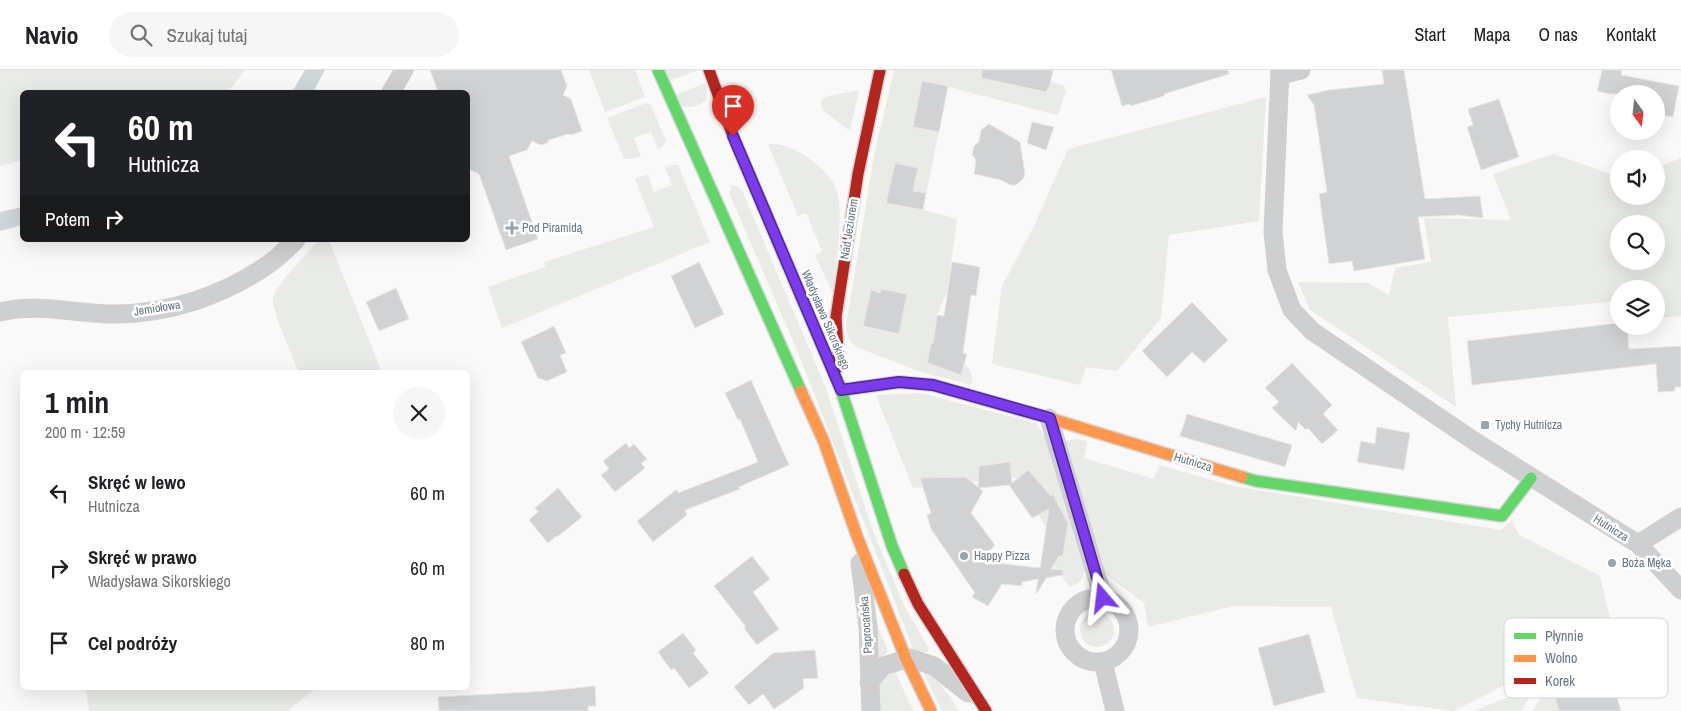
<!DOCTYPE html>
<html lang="pl">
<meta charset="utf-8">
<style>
body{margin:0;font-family:"Archivo Narrow",sans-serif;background:#f6f6f6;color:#202124;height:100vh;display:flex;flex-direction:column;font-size:19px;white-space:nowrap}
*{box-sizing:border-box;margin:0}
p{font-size:16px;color:#757577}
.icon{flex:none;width:28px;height:28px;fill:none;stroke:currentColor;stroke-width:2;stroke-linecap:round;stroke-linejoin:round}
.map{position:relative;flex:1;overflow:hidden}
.panel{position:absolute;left:20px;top:300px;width:450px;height:320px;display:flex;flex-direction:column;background:#fff;border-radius:8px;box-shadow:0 5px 20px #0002}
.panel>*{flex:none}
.banner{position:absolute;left:20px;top:20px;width:450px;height:152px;border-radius:8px;box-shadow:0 5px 20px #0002;background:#202124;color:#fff;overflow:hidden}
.needle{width:32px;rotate:165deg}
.controls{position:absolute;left:1610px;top:15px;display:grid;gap:10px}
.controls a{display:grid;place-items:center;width:55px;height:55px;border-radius:50%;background:#fff;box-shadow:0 5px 20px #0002;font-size:25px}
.pin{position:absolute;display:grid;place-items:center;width:42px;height:42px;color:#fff;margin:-51px -21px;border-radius:50% 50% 50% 0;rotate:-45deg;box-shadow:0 0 5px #0007}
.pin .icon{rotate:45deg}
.me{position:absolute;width:55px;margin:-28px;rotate:343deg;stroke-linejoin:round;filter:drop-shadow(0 0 4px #0008)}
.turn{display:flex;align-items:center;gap:18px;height:105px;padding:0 25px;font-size:22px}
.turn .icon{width:65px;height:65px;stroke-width:2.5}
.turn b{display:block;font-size:35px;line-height:42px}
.then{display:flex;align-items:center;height:48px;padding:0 25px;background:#0003;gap:10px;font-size:19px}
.round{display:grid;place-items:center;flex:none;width:52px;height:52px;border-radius:26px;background:#f6f6f6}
.summary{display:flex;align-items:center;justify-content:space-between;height:85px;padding:0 25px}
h1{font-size:30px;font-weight:700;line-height:38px}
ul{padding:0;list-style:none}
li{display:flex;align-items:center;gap:15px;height:75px;padding:0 25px}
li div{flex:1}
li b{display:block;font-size:19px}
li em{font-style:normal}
header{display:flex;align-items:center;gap:30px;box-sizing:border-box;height:70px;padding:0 25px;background:#fff;border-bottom:1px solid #e0e0e0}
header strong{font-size:24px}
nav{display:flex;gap:28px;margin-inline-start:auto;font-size:18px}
.search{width:350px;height:45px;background:#f6f6f6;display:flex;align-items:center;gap:12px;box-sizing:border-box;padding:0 18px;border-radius:28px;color:#757577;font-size:19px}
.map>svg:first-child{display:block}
.green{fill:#e8ebe6;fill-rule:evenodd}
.water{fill:#ced6d9}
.building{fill:#d0d2d3;stroke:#e8e8e8;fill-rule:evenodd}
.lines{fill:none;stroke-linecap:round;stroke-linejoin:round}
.fast-casing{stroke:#d5d6d7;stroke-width:14}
.slow-casing{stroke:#d5d6d7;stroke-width:14}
.jam-casing{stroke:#d5d6d7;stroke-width:14}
.street{stroke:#cecfd0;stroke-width:19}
.fast{stroke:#63d668;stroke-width:11}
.slow{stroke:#ff974d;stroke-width:11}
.jam{stroke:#b3261e;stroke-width:11}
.route-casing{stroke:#51269a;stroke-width:12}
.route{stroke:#7c3aed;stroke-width:9}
.poi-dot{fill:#99a4ac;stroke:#fff;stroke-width:2}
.labels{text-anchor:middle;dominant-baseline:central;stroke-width:5;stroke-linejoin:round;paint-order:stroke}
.poi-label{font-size:12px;fill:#657683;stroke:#fff;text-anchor:start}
.street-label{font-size:12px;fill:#657683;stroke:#fff}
.key{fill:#fff;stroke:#d1d6da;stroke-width:1}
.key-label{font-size:14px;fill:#657683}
</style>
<header>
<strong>Navio</strong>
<div class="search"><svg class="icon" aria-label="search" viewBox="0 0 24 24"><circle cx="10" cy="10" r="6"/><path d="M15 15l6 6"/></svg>Szukaj tutaj</div>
<nav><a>Start</a><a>Mapa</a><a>O nas</a><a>Kontakt</a></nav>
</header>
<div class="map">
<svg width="1681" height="641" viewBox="0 0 1681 641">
<rect width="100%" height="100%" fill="#f9f9f9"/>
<g class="green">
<polygon points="0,0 245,0 233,16 225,22 22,22 22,90 0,96"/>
<polygon points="589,0 635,0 645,27 605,42"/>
<polygon points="665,0 699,0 669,11"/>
<path d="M894,0H1001L999,11L1047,22L1050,11L1064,16L1066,21L1058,45L948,17L923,140L957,149L947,222L937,245L933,274H931L927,293L961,305L964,294C972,300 973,306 972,315L921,302L856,277L848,268L846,256L874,86Z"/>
<path d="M706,13L707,29C700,36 693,38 683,37L675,25Z"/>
<polygon points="858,20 859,22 850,59 847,59 823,40 821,36 821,31 825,27"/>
<polygon points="1266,27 1259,151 1169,165 1161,248 1117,301 1086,297 1080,315 992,294 1002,216 1034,156 1068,79"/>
<polygon points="646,33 651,35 666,71 663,76 658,79 651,62 634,68 641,86 631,89 624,89 607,48"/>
<path d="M768,74C782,73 797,79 808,88C820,96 831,106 836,119C845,140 835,199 833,224L815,185L822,181L806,143L798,146Z"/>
<path d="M1554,84L1619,107V126H1656V98L1681,88V246L1656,248V219H1619V231L1448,247L1456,337L1310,240L1298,212L1368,213L1389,225L1395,198L1431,192L1424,148L1511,150L1493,104ZM1619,154H1656V191H1619Z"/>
<polygon points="670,95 678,95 710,172 502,258 488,217 545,197 544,192 654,157 635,109 648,104 654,122 672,115 665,97"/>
<polygon points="735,115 742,120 825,316 874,464 904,535 929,579 928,582 914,581 799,285 730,125 730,117"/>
<path d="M319,170H329L382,302H299C293,288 272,242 273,228C275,216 309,181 319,170Z"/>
<path d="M920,323L1036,353L1052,378L1086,496C1083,507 1082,514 1070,517L1046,487L1053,468L1016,408L913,418L876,325Z"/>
<polygon points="1076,369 1087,371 1084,388 1154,409 1159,395 1233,416 1501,460 1512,450 1519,465 1600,506 1611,552 1569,583 1453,641 1357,628 1331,537 1233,536 1148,557 1144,533 1101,501 1065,371"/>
<polygon points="870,536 887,579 887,583 880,588 873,588"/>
<circle cx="1097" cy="560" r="17"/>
<path d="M922,599C940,608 948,625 959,641H942Z"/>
<path d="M895,601L913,641H875C875,622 875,608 895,601Z"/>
<polygon points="1551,613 1559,641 1532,641"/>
<polygon points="1539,614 1521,641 1474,641"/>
<polygon points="86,618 313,618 314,620 287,641 89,641"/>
</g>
<g class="water">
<polygon points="305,0 325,0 313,22 292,22"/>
<polygon points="22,137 22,155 0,161 0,142"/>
</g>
<g class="building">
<polygon points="430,0 561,0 567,16 563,25 571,29 582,61 571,65 568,64 549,70 547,73 541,75 532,71 527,80 509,86 538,169 506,180 479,104 468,99 468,22 438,22"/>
<polygon points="982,0 1053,0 1050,15 1046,22 981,8"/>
<polygon points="1111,0 1228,0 1229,4 1164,24 1164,26 1131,36 1130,34 1122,36"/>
<polygon points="1382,0 1404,0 1425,129 1480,126 1483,148 1458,145 1418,147 1425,189 1354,201 1352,191 1329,194 1319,124 1327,122 1314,35 1307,25 1329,20 1384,14"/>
<polygon points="1602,0 1622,0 1621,5 1679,16 1673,47 1656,44 1656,24 1610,24 1597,21"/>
<polygon points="922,11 948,16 939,62 913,57"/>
<polygon points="1499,29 1519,87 1481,100 1467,57 1473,55 1468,39"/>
<polygon points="1032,52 1054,57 1046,80 1027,73"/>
<polygon points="989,54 1020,72 1025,104 1023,109 1016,115 1011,115 1001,110 974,104 976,90 972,85 974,76 979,72 981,60"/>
<polygon points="895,93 918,98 913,121 926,123 923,140 886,133"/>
<polygon points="699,192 724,244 695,258 671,206"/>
<polygon points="952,192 980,197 976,226 971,225 963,283 967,284 961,305 927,293 931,273 933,274 937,245 944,246"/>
<polygon points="396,218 409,249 379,261 366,232"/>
<polygon points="881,219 907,224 899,264 863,256 871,220 880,223"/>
<polygon points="1192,232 1228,270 1204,293 1192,282 1167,307 1142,281"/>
<polygon points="1619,253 1619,256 1627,256 1629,279 1681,276 1681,317 1675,317 1675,321 1658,322 1656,294 1472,315 1467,271"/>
<polygon points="554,256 566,283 560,285 567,302 547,311 538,308 521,272"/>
<polygon points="1292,293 1332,335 1323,344 1338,360 1322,374 1308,358 1306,360 1298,352 1296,361 1272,338 1279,332 1265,318"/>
<polygon points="751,310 789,395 739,417 740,419 685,440 687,445 653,472 637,451 677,419 678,423 758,392 740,349 738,350 725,323"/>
<polygon points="1187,344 1292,375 1285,397 1180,366"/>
<polygon points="1377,357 1410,363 1404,400 1357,392 1361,371 1375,374"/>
<polygon points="626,373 629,378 634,374 647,389 641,393 645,398 615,422 601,405 609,399 603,391"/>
<path d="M1010,392L1012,413L1028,400L1051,426L1052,423L1068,453L1063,486H1059L1051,499L1063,500V505L1046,508L1037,523H1036L1038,509L1022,512V516L1002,514L988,536L972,527L975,523L931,459L927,445L931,443L920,408L965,407L978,417L979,396ZM1009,415L1032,448L1049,439L1040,498L980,491L995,475L971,443L983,421L979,418Z"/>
<polygon points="558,418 582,447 557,467 556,466 548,473 529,450 538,442 535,438"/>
<polygon points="752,486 770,509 753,522 779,559 757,575 744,558 746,557 714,516"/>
<polygon points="683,563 696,580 693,583 709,603 689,618 674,598 671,600 658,582"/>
<polygon points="1309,564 1325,622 1274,636 1258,578"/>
<polygon points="815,580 818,608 803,609 804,618 774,639 763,624 749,635 734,617 773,583"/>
<polygon points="1580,604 1583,615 1611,607 1621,641 1559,641 1550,612"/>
<polygon points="595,616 596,636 588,636 588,641 439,641 438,627 547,621"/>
</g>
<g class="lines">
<g class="fast-casing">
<g id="fast">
<polyline points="658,0 801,321"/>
<polyline points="783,184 841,320 892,476 904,504"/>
<polyline points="1242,407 1256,411 1502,446 1531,408"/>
</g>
</g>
<g class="slow-casing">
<g id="slow">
<polyline points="841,320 899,312 933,315 1049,348 1242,407"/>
<polyline points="801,321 824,372 858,469 906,589 931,641"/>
</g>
</g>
<g class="jam-casing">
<g id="jam">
<polyline points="709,0 733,66 783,184"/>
<polyline points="839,297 836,247 858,104 880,0"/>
<polyline points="904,504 918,534 986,641"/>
</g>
</g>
<g class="street">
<polyline points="1280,0 1273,162 1277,200 1292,240 1312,261 1474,371 1638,474 1681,520"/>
<polyline points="1281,5 1301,0"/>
<polyline points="391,22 404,0"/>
<path d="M0,242C37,233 72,243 110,244C168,245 226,225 273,191C281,185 288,177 296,170"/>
<polyline points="1049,348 1103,528"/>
<polyline points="1638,474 1681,447"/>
<polyline points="860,493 868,557 871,641"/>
<circle cx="1097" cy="560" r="32"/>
<polyline points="1103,592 1115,641"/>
<polyline points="869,612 883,596 910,588 934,596 968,623"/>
</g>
<use href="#fast" class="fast"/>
<use href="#slow" class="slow"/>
<use href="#jam" class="jam"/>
</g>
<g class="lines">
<g class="route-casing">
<polyline id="route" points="733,66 841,320 899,312 933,315 1050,348 1103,528"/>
</g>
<use href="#route" class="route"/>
</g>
<g class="poi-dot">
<path d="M509.5 150.5h5v5h5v5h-5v5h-5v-5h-5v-5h5z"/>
<rect x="1480" y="350" width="10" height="10" rx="2.5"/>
<circle cx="964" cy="486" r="5"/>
<circle cx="1612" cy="493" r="5"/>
</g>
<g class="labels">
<g class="poi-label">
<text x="522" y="158">Pod Piramidą</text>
<text x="1495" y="355">Tychy Hutnicza</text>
<text x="974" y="486">Happy Pizza</text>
<text x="1622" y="493">Boża Męka</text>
</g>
<g class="street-label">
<text transform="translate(849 159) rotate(-81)">Nad Jeziorem</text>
<text transform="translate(157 238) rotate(-9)">Jemiołowa</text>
<text transform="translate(826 250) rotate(67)">Władysława Sikorskiego</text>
<text transform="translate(1193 392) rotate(17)">Hutnicza</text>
<text transform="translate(1611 458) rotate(32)">Hutnicza</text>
<text transform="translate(866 555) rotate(-94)">Paprocańska</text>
</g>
</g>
<rect x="1504" y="548" width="164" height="80" rx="8" class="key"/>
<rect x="1514" y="563" width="22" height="6" fill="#63d668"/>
<rect x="1514" y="585" width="22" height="7" fill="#ff974d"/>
<rect x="1514" y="608" width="22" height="6" fill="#b3261e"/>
<g class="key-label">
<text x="1545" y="571">Płynnie</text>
<text x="1545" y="593">Wolno</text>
<text x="1545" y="616">Korek</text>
</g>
</svg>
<div class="controls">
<a><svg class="needle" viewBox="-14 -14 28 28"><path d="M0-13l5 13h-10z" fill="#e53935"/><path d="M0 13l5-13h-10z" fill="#757577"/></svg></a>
<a><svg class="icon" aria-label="sound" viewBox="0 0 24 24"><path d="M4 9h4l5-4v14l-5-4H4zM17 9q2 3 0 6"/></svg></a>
<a><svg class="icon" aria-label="search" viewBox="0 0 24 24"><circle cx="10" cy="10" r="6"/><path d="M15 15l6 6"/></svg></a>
<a><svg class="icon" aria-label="layers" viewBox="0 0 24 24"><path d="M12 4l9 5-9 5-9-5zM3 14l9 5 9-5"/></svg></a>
</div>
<div class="pin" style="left:733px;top:66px;background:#d93025"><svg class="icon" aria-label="arrive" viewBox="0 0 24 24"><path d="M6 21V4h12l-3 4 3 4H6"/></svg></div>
<svg class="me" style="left:1103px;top:528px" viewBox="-20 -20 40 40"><path d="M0-17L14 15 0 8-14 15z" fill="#7c3aed" stroke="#fff" stroke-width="4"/></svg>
<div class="banner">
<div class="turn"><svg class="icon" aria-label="left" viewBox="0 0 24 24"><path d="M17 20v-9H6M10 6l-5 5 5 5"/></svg><div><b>60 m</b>Hutnicza</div></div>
<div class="then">Potem<svg class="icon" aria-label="right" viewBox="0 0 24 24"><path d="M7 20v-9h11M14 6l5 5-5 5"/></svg></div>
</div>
<section class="panel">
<div class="summary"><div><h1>1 min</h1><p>200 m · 12:59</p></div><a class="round"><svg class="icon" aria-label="close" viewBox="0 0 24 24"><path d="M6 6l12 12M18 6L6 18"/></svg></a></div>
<ul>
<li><svg class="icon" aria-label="left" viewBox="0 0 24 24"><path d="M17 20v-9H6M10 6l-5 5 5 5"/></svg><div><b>Skręć w lewo</b><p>Hutnicza</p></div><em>60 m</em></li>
<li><svg class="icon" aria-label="right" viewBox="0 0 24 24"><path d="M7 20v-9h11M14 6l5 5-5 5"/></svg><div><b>Skręć w prawo</b><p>Władysława Sikorskiego</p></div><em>60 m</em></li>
<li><svg class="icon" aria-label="arrive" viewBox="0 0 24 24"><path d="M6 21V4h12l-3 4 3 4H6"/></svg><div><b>Cel podróży</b></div><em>80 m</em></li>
</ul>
</section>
</div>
